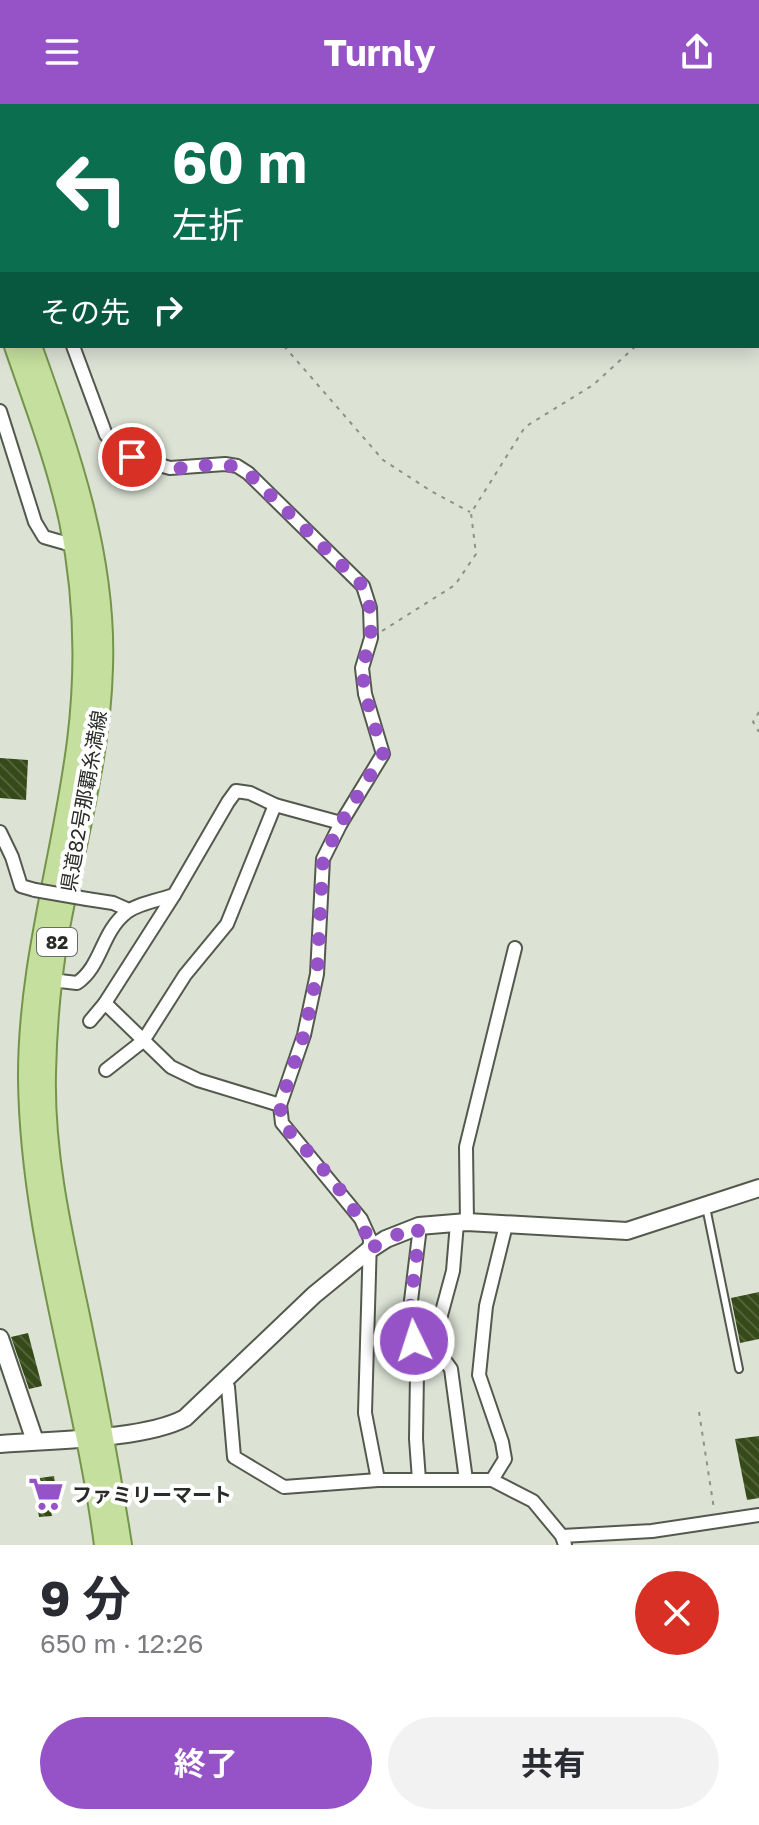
<!DOCTYPE html>
<html lang="ja">
<meta charset="utf-8">
<style>
body{margin:0;font-family:"Golos Text","Noto Sans JP",sans-serif;background:#f2f2f3;color:#2b2b33;height:100vh;display:flex;flex-direction:column;font-size:30px;white-space:nowrap}
*{box-sizing:border-box;margin:0}
p{font-size:26px;color:#7c7c81}
.icon{flex:none;width:44px;height:44px;fill:none;stroke:currentColor;stroke-width:2;stroke-linecap:round;stroke-linejoin:round}
.map{position:relative;height:1441px;overflow:hidden}
.details{display:flex;flex-direction:column;background:#fff;flex:1}
.details>*{flex:none}
.banner{position:absolute;left:0px;top:0px;width:760px;height:244px;box-shadow:0 4px 20px #0003;background:#0b6e4f;color:#fff;overflow:hidden}
.pin{position:absolute;display:grid;place-items:center;width:68px;height:68px;color:#fff;margin:-34px;border:4px solid #fff;border-radius:50%;box-shadow:0 2px 8px #0007}
.me{position:absolute;width:88px;margin:-44px;rotate:356deg;stroke-linejoin:round;filter:drop-shadow(0 0 6px #0008)}
.turn{display:flex;align-items:center;gap:28px;height:168px;padding:0 40px;font-size:36px}
.turn .icon{width:104px;height:104px;stroke-width:2.5}
.turn b{display:block;font-size:56px;line-height:68px}
.then{display:flex;align-items:center;height:76px;padding:0 40px;background:#0003;gap:16px;font-size:30px}
.round{display:grid;place-items:center;flex:none;width:84px;height:84px;border-radius:42px;background:#f2f2f3}
.head{display:flex;align-items:center;justify-content:space-between;height:136px;padding:0 40px}
h1{font-size:48px;font-weight:700;line-height:60px}
.button{display:flex;gap:16px;margin-top:auto;padding:16px 40px}
.button a{flex:1;height:92px;border-radius:48px;background:#9653c7;color:#fff;font-size:32px;font-weight:700;line-height:92px;text-align:center}
.button a+a{background:#f2f2f3;color:#2b2b33}
header{display:flex;justify-content:space-between;align-items:center;height:104px;padding:0 40px;background:#9653c7;color:#fff;font-size:36px;font-weight:700}
.map>svg:first-child{display:block}
.building{fill:url(#building-back-hatch)}
.lines{fill:none;stroke-linecap:round;stroke-linejoin:round}
.service-casing{stroke:#54594e;stroke-width:10}
.minor-casing{stroke:#54594e;stroke-width:16}
.tertiary-casing{stroke:#54594e;stroke-width:20}
.primary-casing{stroke:#75944b;stroke-width:24}
.path{stroke:#8d9288;stroke-width:2;stroke-dasharray:4 6;stroke-linecap:butt}
.service{stroke:#fff;stroke-width:6}
.minor{stroke:#fff;stroke-width:12}
.tertiary{stroke:#fff;stroke-width:16}
.primary{stroke:#c5e09e;stroke-width:20}
.minor-bridge-casing{stroke:#54594e;stroke-width:16;stroke-linecap:butt}
.minor-bridge{stroke:#fff;stroke-width:12}
.route{stroke:#9653c7;stroke-width:14;stroke-dasharray:0 25.2}
.labels{text-anchor:middle;dominant-baseline:central;stroke-width:8;stroke-linejoin:round;paint-order:stroke}
.shield{fill:#fff;stroke:#696b68;stroke-width:2}
.shield-label{font-size:18px;font-weight:bold;fill:#292c27}
.street-label{font-size:20px;fill:#292c27;stroke:#fff}
.poi-label{font-size:20px;font-weight:bold;fill:#292c27;stroke:#fff;text-anchor:start}
</style>
<header><svg class="icon" aria-label="menu" viewBox="0 0 24 24"><path d="M4 6h16M4 12h16M4 18h16"/></svg>Turnly<svg class="icon" aria-label="share" viewBox="0 0 24 24"><path d="M12 15V3M7 8l5-5 5 5M5 13v7h14v-7"/></svg></header>
<div class="map">
<svg width="759" height="1441" viewBox="0 0 759 1441">
<defs>
<pattern id="building-back-hatch" width="6" height="6" patternUnits="userSpaceOnUse" patternTransform="scale(2)"><rect width="6" height="6" fill="#364a19"/><path d="M-1 5l2 2M0 0l6 6M5-1l2 2" fill="none" stroke="#51623a"/></pattern>
</defs>
<rect width="100%" height="100%" fill="#dce3d5"/>
<g class="building">
<polygon points="0,654 28,656 26,696 0,694"/>
<polygon points="759,1188 759,1235 740,1239 731,1194"/>
<polygon points="28,1229 42,1282 29,1285 11,1233"/>
<polygon points="759,1332 759,1394 747,1396 735,1335"/>
<polygon points="54,1372 59,1406 51,1407 52,1412 39,1413 33,1375"/>
</g>
<g class="lines">
<g class="service-casing">
<polyline id="service" points="706,1103 739,1265"/>
</g>
<g class="minor-casing">
<g id="minor">
<polyline points="0,44 2,49"/>
<polyline points="73,242 106,331 132,353 170,364 225,360 237,362 248,369 363,482 370,504 371,534 362,564 365,590 383,650 341,719 323,755 317,870 304,931 280,1001 282,1019 361,1115 370,1135 365,1309 378,1376"/>
<polyline points="0,307 35,418 44,433 65,439 77,436"/>
<polyline points="0,728 12,753 21,782 35,786"/>
<polyline points="87,795 113,799 129,806"/>
<path d="M51,876L77,879C102,862 101,828 127,808C139,799 160,796 174,791L228,698L236,687L250,689L275,701L341,719"/>
<polyline points="105,899 171,963 198,976 280,1001"/>
<polyline points="90,917 105,899 174,791"/>
<polyline points="106,966 143,937 185,871 227,820 275,701"/>
<polyline points="467,1118 466,1043 515,844"/>
<polyline points="457,1119 453,1167 437,1226 435,1243 451,1265 466,1376"/>
<polyline points="417,1123 419,1131 410,1205 417,1268 416,1335 419,1376"/>
<polyline points="224,1276 228,1283 234,1353 284,1383 378,1376 492,1376 533,1397 562,1432 565,1441"/>
<polyline points="492,1376 505,1355 502,1338 479,1271 486,1202 506,1121"/>
<polyline points="562,1432 652,1427 759,1411"/>
</g>
</g>
<g class="tertiary-casing">
<g id="tertiary">
<polyline points="0,1234 35,1337"/>
<path d="M0,1340C49,1336 144,1336 185,1314L314,1191L369,1146L386,1135L419,1122L467,1118L627,1127L759,1084"/>
</g>
</g>
<g class="primary-casing">
<g id="primary">
<polyline points="0,152 2,158"/>
<polyline points="0,200 2,206"/>
<path d="M15,242C35,300 57,357 70,417C85,489 87,564 78,637C64,750 28,861 29,976C31,1133 85,1286 105,1441"/>
<path d="M31,242C68,346 106,451 102,563C100,653 74,741 58,829C50,876 46,922 45,969C43,1052 62,1132 79,1212C95,1288 109,1364 121,1441"/>
</g>
</g>
<g class="path">
<polyline points="90,0 97,2"/>
<polyline points="758,140 759,140"/>
<polyline points="284,242 383,356 431,387 470,408"/>
<polyline points="382,527 455,481 476,450 471,409 525,323 593,281 636,242"/>
<polyline points="759,608 753,618 759,628"/>
<polyline points="699,1308 714,1405"/>
</g>
<use href="#service" class="service"/>
<use href="#minor" class="minor"/>
<use href="#tertiary" class="tertiary"/>
<use href="#primary" class="primary"/>
<g class="minor-bridge-casing">
<polyline id="minor-bridge" points="35,786 87,795"/>
</g>
<use href="#minor-bridge" class="minor-bridge"/>
</g>
<g class="lines">
<path class="route" d="M132,353C143,357 155,363 168,364C196,367 222,352 248,369L363,482L370,504L371,534L362,564L365,590L383,650L341,719L323,755L317,870L304,931L280,1001L282,1019C306,1047 370,1110 369,1146L386,1135L417,1123L419,1131L410,1205L414,1237"/>
</g>
<defs>
<g id="supermarket-bare" transform="scale(2.76)"><path d="M-6-5.5h2.5l.6 2H6L4.5 2H-2.5L-4.4-4H-6ZM-1.5 3.2a1.3 1.3 0 1 0 .1 0ZM3 3.2a1.3 1.3 0 1 0 .1 0Z" fill="#9653c7" stroke="#fff" stroke-width="2.5" paint-order="stroke"/></g>
</defs>
<g fill-rule="evenodd">
<use href="#supermarket-bare" x="46" y="1390"/>
</g>
<g class="labels">
<rect class="shield" x="37" y="824" width="40" height="28" rx="6"/>
<g class="shield-label">
<text x="57" y="838">82</text>
</g>
<g class="street-label">
<text transform="translate(83 697) rotate(-80)">県道82号那覇糸満線</text>
</g>
<g class="poi-label">
<text x="72" y="1390">ファミリーマート</text>
</g>
</g>
</svg>
<div class="pin" style="left:132px;top:353px;background:#d93025"><svg class="icon" aria-label="arrive" viewBox="0 0 24 24"><path d="M6 21V4h12l-3 4 3 4H6"/></svg></div>
<svg class="me" style="left:414px;top:1237px" viewBox="-20 -20 40 40"><circle r="17" fill="#9653c7" stroke="#fff" stroke-width="3"/><path d="M0-11L8 9 0 5-8 9z" fill="#fff"/></svg>
<div class="banner">
<div class="turn"><svg class="icon" aria-label="left" viewBox="0 0 24 24"><path d="M17 20v-9H6M10 6l-5 5 5 5"/></svg><div><b>60 m</b>左折</div></div>
<div class="then">その先<svg class="icon" aria-label="right" viewBox="0 0 24 24"><path d="M7 20v-9h11M14 6l5 5-5 5"/></svg></div>
</div>
</div>
<section class="details">
<div class="head"><div><h1>9 分</h1><p>650 m · 12:26</p></div><a class="round" style="background:#d93025;color:#fff"><svg class="icon" aria-label="close" viewBox="0 0 24 24"><path d="M6 6l12 12M18 6L6 18"/></svg></a></div>
<div class="button"><a>終了</a><a>共有</a></div>
</section>
